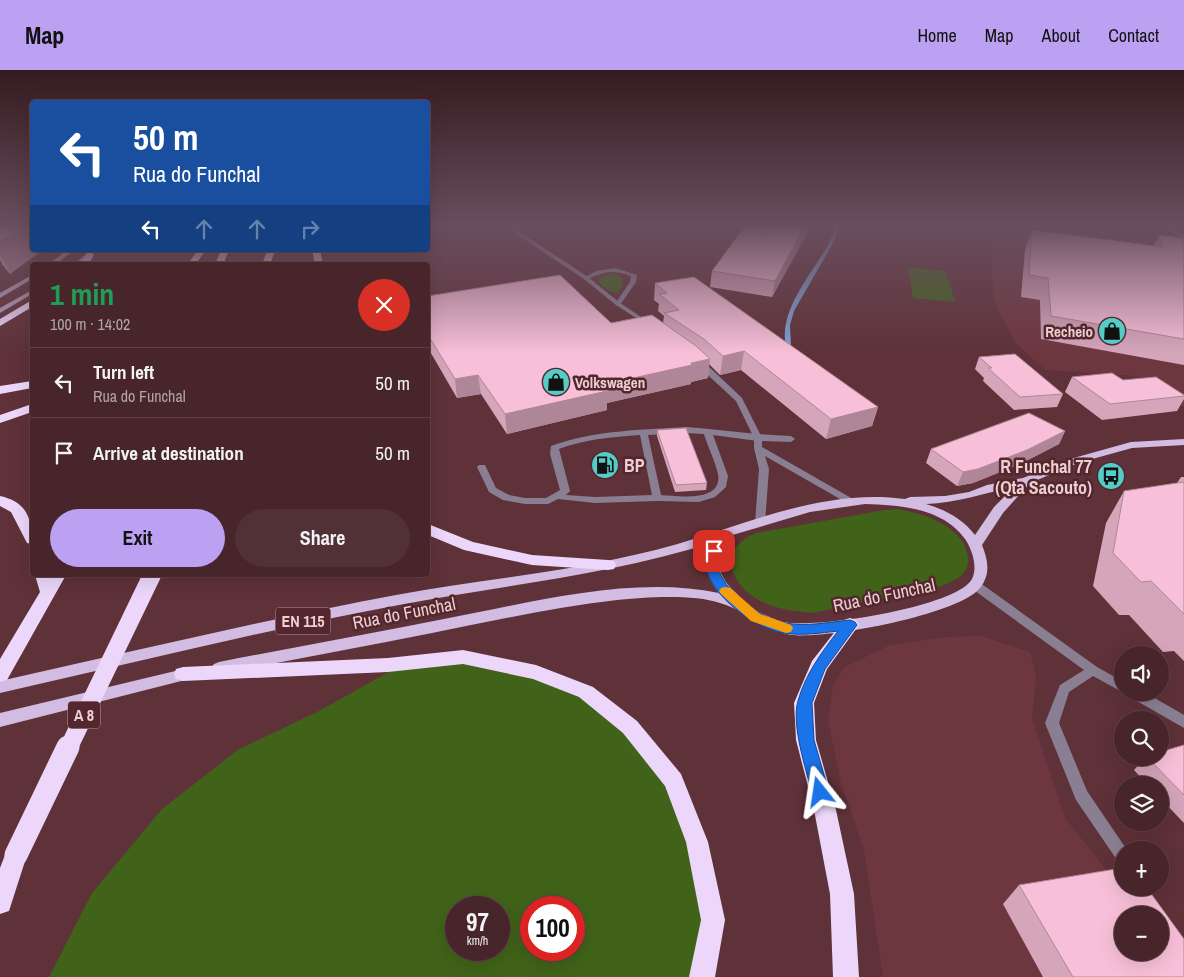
<!DOCTYPE html>
<meta charset="utf-8">
<style>
body{margin:0;font-family:"Archivo Narrow",sans-serif;background:#513136;color:#f1f3f6;height:100vh;display:flex;flex-direction:column;font-size:19px;white-space:nowrap}
*{box-sizing:border-box;margin:0}
p{font-size:16px;color:#b0a5a8}
.icon{flex:none;width:28px;height:28px;fill:none;stroke:currentColor;stroke-width:2;stroke-linecap:round;stroke-linejoin:round}
.map{position:relative;flex:1;overflow:hidden}
.drawer{position:absolute;left:30px;top:192px;width:400px;height:315px;display:flex;flex-direction:column;background:#47252a;border-radius:5px;box-shadow:0 5px 20px #0002,0 0 0 1px #5f4247}
.drawer>*{flex:none}
.guide{position:absolute;left:30px;top:30px;width:400px;height:152px;border-radius:5px;box-shadow:0 5px 20px #0002,0 0 0 1px #5f4247;background:#1a4fa0;color:#fff;overflow:hidden}
.controls{position:absolute;left:1114px;top:576px;display:grid;gap:10px}
.controls a{display:grid;place-items:center;width:55px;height:55px;border-radius:50%;background:#47252a;box-shadow:0 5px 20px #0002,0 0 0 1px #5f4247;font-size:25px}
.speed{position:absolute;left:445px;top:826px;display:flex;gap:10px;font-size:25px;font-weight:700;text-align:center}
.speed>*{display:grid;place-content:center;width:65px;height:65px;border-radius:50%;background:#47252a;box-shadow:0 5px 20px #0002,0 0 0 1px #5f4247;line-height:1}
.speed small{font-size:12px;font-weight:400}
.speed .limit{border:8px solid #d22;background:#fff;color:#111}
.pin{position:absolute;display:grid;place-items:center;width:42px;height:42px;color:#fff;margin:-21px;border-radius:10px;box-shadow:0 2px 8px #0006}
.me{position:absolute;width:55px;margin:-28px;rotate:345deg;stroke-linejoin:round;filter:drop-shadow(0 0 4px #0008)}
.turn{display:flex;align-items:center;gap:18px;height:105px;padding:0 20px;font-size:22px}
.turn .icon{width:65px;height:65px;stroke-width:2.5}
.turn b{display:block;font-size:35px;line-height:42px}
.lanes{display:flex;align-items:center;height:48px;padding:0 20px;background:#0003;justify-content:center;gap:25px;direction:ltr}
.lanes .off{opacity:.35}
.round{display:grid;place-items:center;flex:none;width:52px;height:52px;border-radius:26px;background:#513136}
.summary{display:flex;align-items:center;justify-content:space-between;height:85px;padding:0 20px}
h1{font-size:30px;font-weight:700;line-height:38px;color:#1e9e55}
.primary-button{display:flex;gap:10px;margin-top:auto;padding:10px 20px}
.primary-button a{flex:1;height:58px;border-radius:30px;background:#bca0f2;color:#111;font-size:20px;font-weight:700;line-height:58px;text-align:center}
.primary-button a+a{background:#513136;color:#f1f3f6}
ul{padding:0;list-style:none}
li{display:flex;align-items:center;gap:15px;height:70px;padding:0 20px;border-top:1px solid #5f4247}
li div{flex:1}
li b{display:block;font-size:19px}
li em{font-style:normal}
header{display:flex;align-items:center;gap:30px;box-sizing:border-box;height:70px;padding:0 25px;background:#bca0f2;color:#111}
header strong{font-size:24px}
nav{display:flex;gap:28px;margin-inline-start:auto;font-size:18px}
.map>svg:first-child{display:block}
.built{fill:#6e3740}
.green{fill:#406319;fill-rule:evenodd}
.lines{fill:none;stroke-linecap:round;stroke-linejoin:round}
.stream{fill:#7d9fcf;fill-rule:evenodd}
.lane{fill:#8a7f92;fill-rule:evenodd}
.street{fill:#8a7f92;fill-rule:evenodd}
.secondary{fill:#b3a2bf;fill-rule:evenodd}
.primary{fill:#d3bce2;fill-rule:evenodd}
.highway{fill:#ecd7fb;fill-rule:evenodd}
.highway-bridge-far1{stroke:#ecd7fb;stroke-width:18}
.highway-bridge{stroke:#ecd7fb;stroke-width:23}
.wall{fill:#d5a5ba}
.shaded-wall{fill:#ae8697}
.building{fill:#f8c0d8;stroke:#ae8697;fill-rule:evenodd}
.route{fill:#1a73e8;stroke:#114b97}
.slow{fill:#f59e0b}
.labels{text-anchor:middle;dominant-baseline:central;stroke-width:5;stroke-linejoin:round;paint-order:stroke}
.far-poi-label{font-size:15px;font-weight:bold;fill:#edcfd2;stroke:#54262d;text-anchor:end}
.shield{fill:#54262d;stroke:#bf9ca0;stroke-width:1}
.shield-label{font-size:16px;font-weight:bold;fill:#edcfd2}
.poi-label{font-size:18px;font-weight:bold;fill:#edcfd2;stroke:#54262d;text-anchor:start}
.street-label{font-size:18px;fill:#edcfd2;stroke:#54262d}
</style>
<header>
<strong>Map</strong>
<nav><a>Home</a><a>Map</a><a>About</a><a>Contact</a></nav>
</header>
<div class="map">
<svg width="1184" height="907" viewBox="0 0 1184 907">
<rect width="100%" height="100%" fill="#5f3138"/>
<g class="built">
<polygon points="1013,156 1144,156 1184,181 1184,337 1136,306 1045,300 1015,272 998,240 994,228 991,194 993,175"/>
<polygon points="981,566 1030,582 1036,606 1032,649 1065,748 1137,839 1122,845 1122,882 1160,882 1182,907 883,907 864,780 841,713 828,650 833,615 845,597 890,575 947,567"/>
</g>
<g class="green">
<polygon points="908,197 946,201 955,232 913,228"/>
<polygon points="615,203 622,208 622,216 617,223 609,221 600,214 598,207"/>
<path d="M897,439C923,443 969,458 968,491C967,506 954,511 941,516L812,543C792,541 773,539 755,528C727,510 720,477 756,463L884,440Z"/>
<path d="M486,592L576,618L640,669L697,772L704,897L702,907H49L92,823L162,739L239,679L319,641L403,594ZM456,838H499V880H456ZM531,838H574V880H531Z"/>
</g>
<g class="lines">
<g class="stream">
<path d="M834,156H838L837,164L832,175L794,241L790,255L791,276L786,277C778,241 811,205 828,175L833,164Z"/>
<polygon points="1162,156 1167,156 1184,166 1184,169"/>
</g>
<g class="lane">
<path d="M615,198L637,205L636,212L620,235L618,236L615,234L630,212L631,206C611,199 604,202 586,210L583,208L596,201Z"/>
<path d="M687,357C722,360 756,365 791,366L795,369L791,372L758,371L713,365L728,406L726,417L715,427L699,432L658,431L595,433L558,429L548,434H525L503,430L489,422L477,397L479,395H485L496,418L509,425L525,428H546L560,420L550,384L551,376C595,360 641,360 687,357ZM687,363L704,364C708,377 715,391 718,404C723,433 677,426 661,425L648,365ZM640,365L652,425L595,427L566,425L570,421L559,379C585,369 612,367 640,365Z"/>
</g>
<g class="street">
<polygon points="504,156 511,156 588,207 620,233 652,254 647,255 616,235 584,209"/>
<polygon points="697,291 703,291 742,328 762,368 762,377 853,429 855,431 853,433 847,433 765,386 769,399 765,453 760,456 756,455 755,453 759,399 754,378 754,368 736,331 697,295"/>
<polygon points="975,511 979,512 1097,597 1122,611 1122,622 1093,606 1069,622 1059,653 1087,721 1127,780 1122,780 1122,792 1117,790 1076,730 1045,653 1060,615 1084,600 971,518 970,515 971,512"/>
<polygon points="1126,622 1144,622 1184,645 1184,658 1128,626"/>
</g>
<g class="secondary">
<polygon points="67,180 74,180 55,195 48,195"/>
<polygon points="91,180 97,180 80,195 73,195"/>
<polygon points="32,205 32,209 0,228 0,223"/>
<polygon points="32,220 32,224 0,243 0,238"/>
</g>
<g class="primary">
<path d="M1184,369V375L1132,378L1078,393L1030,413L1003,443L982,475C988,490 991,504 980,518C958,545 827,569 792,565C763,561 747,541 720,533C694,524 645,527 617,530C554,537 493,551 432,563C361,577 290,590 219,604L214,602L211,598L214,594L219,592C296,577 373,563 449,548C534,532 633,505 719,523C705,506 703,491 714,472C611,505 504,515 399,535C265,560 133,593 0,623V611C132,582 263,550 396,525C469,511 543,505 616,489C643,483 670,477 697,468C763,447 834,419 905,429L910,427L945,426L969,422L987,415L1023,408L1070,389L1131,372ZM1014,417L994,437L975,465C963,449 946,440 926,434C957,433 984,423 1014,417ZM865,434C900,435 943,438 965,469C972,479 978,497 972,509C957,537 815,559 783,552C774,550 749,538 743,532C741,529 739,526 736,523C715,504 716,490 729,466L810,442Z"/>
<polygon points="192,597 197,599 200,603 197,607 0,657 0,643"/>
</g>
<g class="highway">
<polygon points="198,180 206,180 195,195 187,195"/>
<polygon points="221,180 229,180 223,195 215,195"/>
<polygon points="267,180 275,180 270,195 262,195"/>
<polygon points="312,180 320,180 323,195 315,195"/>
<polygon points="90,182 94,185 88,195 80,195 87,183"/>
<polygon points="32,230 32,237 0,256 0,249"/>
<polygon points="32,311 32,318 0,324 0,316"/>
<polygon points="32,334 32,342 0,353 0,345"/>
<path d="M0,426C27,432 32,448 32,474L27,473L11,442L0,436Z"/>
<polygon points="428,454 473,472 532,485 608,490 614,491 616,495 614,499 608,500 532,495 464,480 428,465"/>
<polygon points="35,505 66,505 7,610 0,612 0,589 40,522"/>
<polygon points="850,548 856,550 859,555 827,599 814,633 816,670 836,740 854,824 859,907 833,907 830,824 814,740 796,670 794,633 812,591 844,550"/>
<polygon points="463,580 536,595 593,617 637,651 681,704 708,772 725,850 715,907 689,907 701,850 686,772 665,716 623,663 579,627 533,609 463,594 388,602 183,611 176,609 174,604 176,599 183,597 388,588"/>
<polygon points="16,774 24,777 27,785 9,841 0,844 0,798 8,777"/>
</g>
<polyline class="highway-bridge-far1" points="68,679 152,505"/>
<polyline class="highway-bridge" points="16,785 68,677"/>
</g>
<g class="wall">
<polygon points="0,156 10,204 2,194 0,190"/>
<polygon points="811,156 772,227 710,217 712,201"/>
<polygon points="1032,160 1154,176 1159,165 1184,168 1184,295 1041,269 1040,230 1021,227 1025,180"/>
<polygon points="655,213 878,337 872,356 826,369 741,300 720,305 709,294 708,308 691,312 691,314 607,333 607,340 507,364 481,324 457,328 428,278 428,226 611,253 663,253 664,246 658,241 659,234 654,230"/>
<polygon points="979,287 1063,324 1057,337 1014,340 983,311 984,308 975,299"/>
<polygon points="1072,307 1123,310 1184,325 1184,329 1177,341 1102,350 1065,322"/>
<polygon points="657,360 707,413 706,420 675,422 657,366"/>
<polygon points="1065,361 1059,374 1020,394 973,413 957,416 926,393 931,379"/>
<polygon points="1181,407 1184,407 1184,591 1174,581 1163,582 1129,545 1119,545 1093,516 1106,453 1124,421 1177,413"/>
<polygon points="1184,675 1184,753 1160,728 1160,715 1148,715 1134,700 1145,688 1160,688"/>
<polygon points="1019,815 1184,907 1043,907 1003,834"/>
</g>
<g class="shaded-wall">
<polygon points="24,156 32,156 32,180 43,180 10,204 0,184 0,171"/>
<polygon points="805,156 811,156 772,227 775,211"/>
<polygon points="744,281 741,300 720,305 723,286"/>
<polygon points="710,289 708,308 691,312 691,314 607,333 607,340 507,364 505,344 602,315"/>
<polygon points="478,305 481,324 457,328 455,309"/>
<polygon points="878,337 872,356 826,369 831,349"/>
<polygon points="1065,361 1059,374 1020,394 973,413 957,416 963,402"/>
</g>
<g class="building">
<polygon points="0,156 24,156 0,171"/>
<polygon points="745,156 805,156 775,211 712,201"/>
<polygon points="1032,160 1163,177 1159,165 1184,168 1184,269 1051,246 1048,208 1029,205"/>
<polygon points="560,205 611,253 652,245 696,276 710,289 691,293 692,295 602,315 607,321 505,344 478,305 455,309 428,265 428,226"/>
<polygon points="694,207 878,337 831,349 744,281 723,286 704,269 664,243 679,240 659,224 667,223 655,213"/>
<polygon points="1015,284 1063,324 1020,327 988,298 992,298 979,287"/>
<polygon points="1112,303 1123,310 1156,307 1184,325 1184,326 1110,334 1072,307"/>
<polygon points="1029,343 1065,361 1027,380 978,399 963,402 931,379"/>
<polygon points="686,358 707,413 676,415 657,360"/>
<polygon points="1184,412 1184,544 1151,511 1141,512 1113,483 1124,421"/>
<polygon points="1184,675 1184,725 1148,688 1160,688 1160,682"/>
<path d="M1122,798V818H1147L1184,869V907H1073L1019,815ZM1122,845H1160V882H1122Z"/>
</g>
<linearGradient id="sky" x2="0" y2="1"><stop stop-color="#341b1f"/><stop offset="0.55" stop-color="#694e5e"/><stop offset="1" stop-color="#694e5e" stop-opacity="0"/></linearGradient>
<rect width="1184" height="283" fill="url(#sky)"/>
<path class="route" d="M714,477L720,481C719,485 717,492 718,496C721,520 763,550 785,553C807,557 829,552 850,550L855,552L857,555L825,599L812,633L814,670L829,722L826,728L820,730L815,728L812,722C806,700 791,654 798,631C805,605 821,583 838,561C820,563 802,566 784,563C756,559 710,526 706,496C705,492 707,485 708,481Z"/>
<polygon class="slow" points="725,517 730,518 760,544 791,555 793,558 791,562 786,563 751,551 721,524 719,521 721,518"/>
<defs>
<g id="shop-disc" transform="scale(1.4375)"><circle r="9.5" fill="#54cdc8" stroke="#54262d"/><path d="M-5-2.5h2.3a2.7 3.5 0 0 1 5.4 0H5L5.5 6h-11ZM-1.5-2.5h3a1.5 2.3 0 0 0-3 0Z" fill="#111"/></g>
<g id="fuel-disc" transform="scale(1.4375)"><circle r="9.5" fill="#54cdc8" stroke="#54262d"/><path d="M-5.5-6h7V0h2V4h1.3V-2.5L3-4.5l.8-.8L6-3V5H2.5V1h-1V6h-7ZM-4.2-4.7v3.2H.2V-4.7Z" fill="#111"/></g>
<g id="bus-disc" transform="scale(1.4375)"><circle r="9.5" fill="#54cdc8" stroke="#54262d"/><path d="M-5-6H5V4H4V6H2V4H-2V6H-4V4H-5ZM-3.5-4V0h7V-4ZM-3.5 1.2v1.5H-2V1.2ZM2 1.2v1.5H3.5V1.2Z" fill="#111"/></g>
</defs>
<g fill-rule="evenodd">
<use href="#shop-disc" x="1112" y="261"/>
<use href="#shop-disc" x="556" y="312"/>
<use href="#fuel-disc" x="605" y="395"/>
<use href="#bus-disc" x="1111" y="406"/>
</g>
<g class="labels">
<g class="far-poi-label">
<text x="1093" y="261">Recheio</text>
<text x="575" y="312" text-anchor="start">Volkswagen</text>
</g>
<g class="shield">
<rect x="275.5" y="537.5" width="55" height="27" rx="4"/>
<rect x="68" y="631.5" width="32" height="27" rx="4"/>
</g>
<g class="shield-label">
<text x="303" y="551">EN 115</text>
<text x="84" y="645">A 8</text>
</g>
<g class="poi-label">
<text x="624" y="395">BP</text>
<text x="1092" y="396" text-anchor="end">R Funchal 77<tspan x="1092" dy="21">(Qta Sacouto)</tspan></text>
</g>
<g class="street-label">
<text transform="translate(884 525) rotate(-12)">Rua do Funchal</text>
<text transform="translate(404 543) rotate(-11)">Rua do Funchal</text>
</g>
</g>
</svg>
<div class="controls">
<a><svg class="icon" aria-label="sound" viewBox="0 0 24 24"><path d="M4 9h4l5-4v14l-5-4H4zM17 9q2 3 0 6"/></svg></a>
<a><svg class="icon" aria-label="search" viewBox="0 0 24 24"><circle cx="10" cy="10" r="6"/><path d="M15 15l6 6"/></svg></a>
<a><svg class="icon" aria-label="layers" viewBox="0 0 24 24"><path d="M12 4l9 5-9 5-9-5zM3 14l9 5 9-5"/></svg></a>
<a>+</a>
<a>−</a>
</div>
<div class="speed"><div>97<small>km/h</small></div><div class="limit">100</div></div>
<div class="pin" style="left:714px;top:481px;background:#d93025"><svg class="icon" aria-label="arrive" viewBox="0 0 24 24"><path d="M6 21V4h12l-3 4 3 4H6"/></svg></div>
<svg class="me" style="left:820px;top:722px" viewBox="-20 -20 40 40"><path d="M0-17L14 15 0 8-14 15z" fill="#1a73e8" stroke="#fff" stroke-width="4"/></svg>
<div class="guide">
<div class="turn"><svg class="icon" aria-label="left" viewBox="0 0 24 24"><path d="M17 20v-9H6M10 6l-5 5 5 5"/></svg><div><b>50 m</b>Rua do Funchal</div></div>
<div class="lanes"><svg class="icon" aria-label="left" viewBox="0 0 24 24"><path d="M17 20v-9H6M10 6l-5 5 5 5"/></svg><svg class="icon off" aria-label="ahead" viewBox="0 0 24 24"><path d="M12 20V5M6 11l6-6 6 6"/></svg><svg class="icon off" aria-label="ahead" viewBox="0 0 24 24"><path d="M12 20V5M6 11l6-6 6 6"/></svg><svg class="icon off" aria-label="right" viewBox="0 0 24 24"><path d="M7 20v-9h11M14 6l5 5-5 5"/></svg></div>
</div>
<section class="drawer">
<div class="summary"><div><h1>1 min</h1><p>100 m · 14:02</p></div><a class="round" style="background:#d93025;color:#fff"><svg class="icon" aria-label="close" viewBox="0 0 24 24"><path d="M6 6l12 12M18 6L6 18"/></svg></a></div>
<ul>
<li><svg class="icon" aria-label="left" viewBox="0 0 24 24"><path d="M17 20v-9H6M10 6l-5 5 5 5"/></svg><div><b>Turn left</b><p>Rua do Funchal</p></div><em>50 m</em></li>
<li><svg class="icon" aria-label="arrive" viewBox="0 0 24 24"><path d="M6 21V4h12l-3 4 3 4H6"/></svg><div><b>Arrive at destination</b></div><em>50 m</em></li>
</ul>
<div class="primary-button"><a>Exit</a><a>Share</a></div>
</section>
</div>
